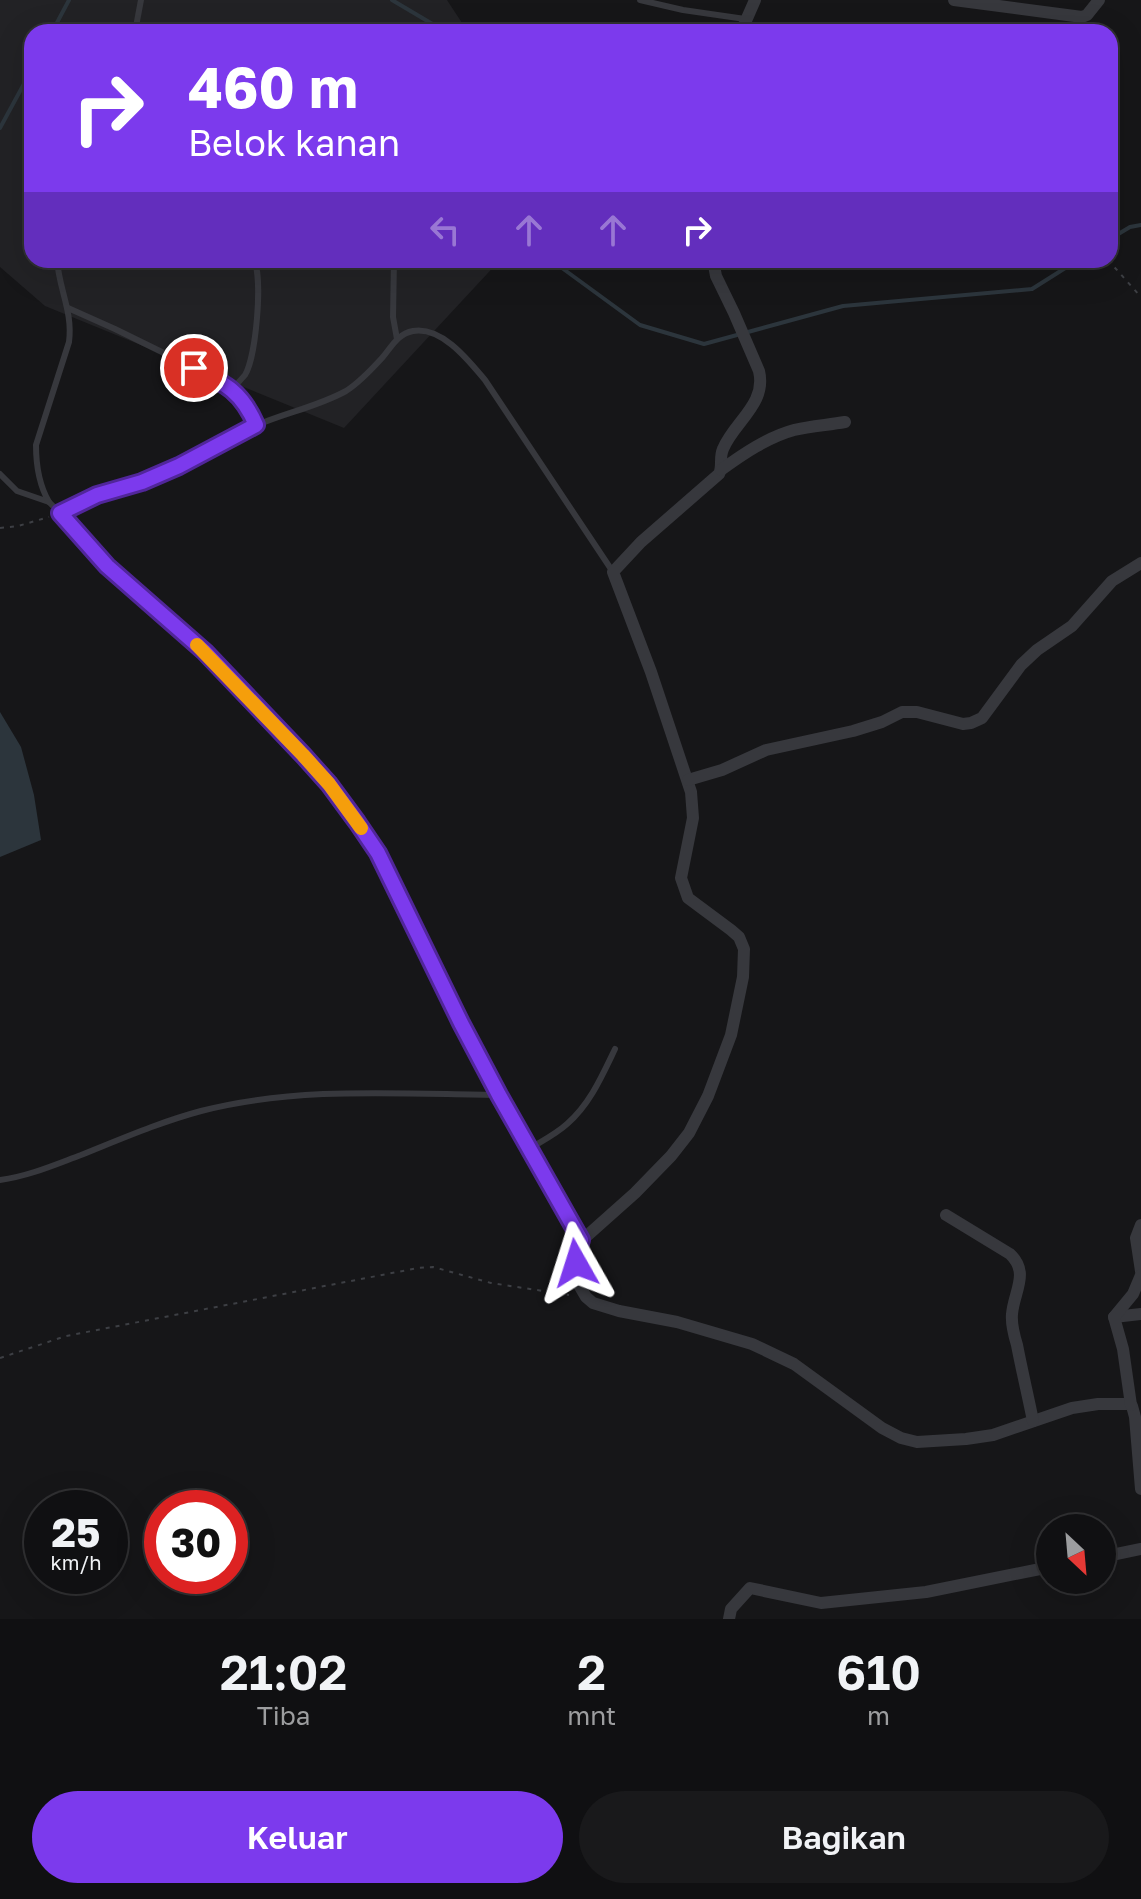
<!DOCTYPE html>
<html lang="id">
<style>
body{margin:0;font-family:"Golos Text",sans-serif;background:#19191b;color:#f1f3f6;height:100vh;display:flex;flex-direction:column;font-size:30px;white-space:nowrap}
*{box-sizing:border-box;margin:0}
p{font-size:26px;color:#9c9d9f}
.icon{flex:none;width:44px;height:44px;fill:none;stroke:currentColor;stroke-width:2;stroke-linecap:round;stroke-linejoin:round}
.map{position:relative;height:1619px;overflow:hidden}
.panel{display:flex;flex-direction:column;background:#101012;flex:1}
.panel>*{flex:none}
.banner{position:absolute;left:24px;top:24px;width:1094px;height:244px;border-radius:24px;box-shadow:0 8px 32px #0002,0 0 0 2px #303032;background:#7c3aed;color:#fff;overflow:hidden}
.needle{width:52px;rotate:154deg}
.controls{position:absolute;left:1036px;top:1514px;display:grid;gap:16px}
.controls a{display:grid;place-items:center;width:80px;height:80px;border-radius:50%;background:#101012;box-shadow:0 8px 32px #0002,0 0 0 2px #303032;font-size:40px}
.speed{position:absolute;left:24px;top:1490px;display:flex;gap:16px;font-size:40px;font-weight:700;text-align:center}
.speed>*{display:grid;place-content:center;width:104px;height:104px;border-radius:50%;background:#101012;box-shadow:0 8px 32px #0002,0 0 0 2px #303032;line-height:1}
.speed small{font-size:20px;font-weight:400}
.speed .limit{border:12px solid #d22;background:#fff;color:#111}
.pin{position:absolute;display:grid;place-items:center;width:68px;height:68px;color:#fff;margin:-34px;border:4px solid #fff;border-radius:50%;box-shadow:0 2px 8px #0007}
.me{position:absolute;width:88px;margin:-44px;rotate:354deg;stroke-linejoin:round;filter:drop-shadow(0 0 6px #0008)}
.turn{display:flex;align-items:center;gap:28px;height:168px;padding:0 32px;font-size:36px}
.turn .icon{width:104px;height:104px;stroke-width:2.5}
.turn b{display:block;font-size:56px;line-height:68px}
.lanes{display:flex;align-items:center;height:76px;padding:0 32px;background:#0003;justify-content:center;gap:40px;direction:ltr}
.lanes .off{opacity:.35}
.eta{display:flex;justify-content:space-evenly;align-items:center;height:136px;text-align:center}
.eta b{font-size:48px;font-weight:600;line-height:56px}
.primary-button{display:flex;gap:16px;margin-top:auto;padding:16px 32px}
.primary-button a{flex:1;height:92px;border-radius:48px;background:#7c3aed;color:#fff;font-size:32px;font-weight:600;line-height:92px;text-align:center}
.primary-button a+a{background:#19191b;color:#f1f3f6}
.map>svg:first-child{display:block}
.built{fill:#222225}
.water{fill:#2c353c}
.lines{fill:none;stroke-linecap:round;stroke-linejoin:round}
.stream{stroke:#2c353c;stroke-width:4}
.path{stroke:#3d3f44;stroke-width:2;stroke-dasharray:4 6;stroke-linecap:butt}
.service{stroke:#37383d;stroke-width:6}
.minor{stroke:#37383d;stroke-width:12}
.route-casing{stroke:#51269a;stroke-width:20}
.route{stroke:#7c3aed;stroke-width:14}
.slow{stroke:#f59e0b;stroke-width:14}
</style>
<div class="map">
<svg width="1141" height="1619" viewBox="0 0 1141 1619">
<rect width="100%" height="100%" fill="#161618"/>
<polygon class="built" points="0,0 447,0 468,32 32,32 32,260 500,260 344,428 45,306 0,267"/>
<polygon class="water" points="0,712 21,747 34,795 41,840 0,857"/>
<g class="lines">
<g class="stream">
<polyline points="392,0 446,32"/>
<polyline points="52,32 69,0"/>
<polyline points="0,128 32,69"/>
<polyline points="1110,239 1130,227 1141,225"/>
<polyline points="551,260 640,325 704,344 843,306 1032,289 1078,260"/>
</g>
<g class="path">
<polyline points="761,23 795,32"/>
<polyline points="1108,260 1141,297"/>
<polyline points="0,528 18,526 49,517"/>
<polyline points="0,1358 66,1336 418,1268 433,1267 491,1283 569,1295"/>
</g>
<g class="service">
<polyline points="640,0 683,10 745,19"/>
<polyline points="135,32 141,0"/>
<polyline points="394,260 393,317 397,339"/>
<polyline points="68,308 115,329 221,381 242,398 249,408 256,425"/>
<path d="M231,389C236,385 241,380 245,375C256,357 263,279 254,260"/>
<polyline points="0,474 17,491 49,502 60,513 107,566 205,652 303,755 329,784 357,822 378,853 461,1023 499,1095 581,1240"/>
<path d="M49,502C39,485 36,465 36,445L69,342C73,312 59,289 57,260"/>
<path d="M60,513C73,507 86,499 99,494C114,489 130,487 146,480C184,465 218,444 255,426C284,413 317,407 346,391C359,383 371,370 382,358C391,348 397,334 413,331C442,326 469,361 485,380L613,572"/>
<path d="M529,1149C542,1141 556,1134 567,1124C590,1104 602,1076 615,1049"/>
<path d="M0,1180C29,1176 54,1165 81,1155C121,1139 160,1122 201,1111C298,1086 400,1094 499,1095"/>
</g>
<g class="minor">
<polyline points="954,0 1082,17 1087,15 1099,0"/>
<polyline points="741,32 755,0"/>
<path d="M713,260L716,276L734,313L759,371C767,404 734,422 723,449C719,458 723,466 719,474L641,542L613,572L651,672L691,792L693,818L681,878L688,898L731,930L739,937L744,949L743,977L731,1035L708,1096L689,1133L671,1156L635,1193L580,1242L576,1263L579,1285L586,1297L593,1303L619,1311L677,1322L752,1344L794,1364L882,1428L901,1438L917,1442L966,1439L993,1435L1072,1408L1098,1404H1129L1132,1406L1135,1417L1141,1489"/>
<path d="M721,470C743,454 768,437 794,430C810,426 828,425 845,422"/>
<polyline points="688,780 722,770 766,750 853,731 882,722 902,712 917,712 963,724 971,723 982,718 1021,665 1037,650 1072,626 1112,581 1141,563"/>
<path d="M946,1215L1010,1254C1030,1273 1014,1291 1012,1314C1011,1324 1014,1335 1017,1345C1022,1371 1028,1396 1033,1421"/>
<polyline points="1141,1225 1136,1238 1141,1271"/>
<polyline points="1114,1317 1141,1314"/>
<polyline points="1131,1405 1123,1349 1114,1317 1133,1294 1141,1275"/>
<polyline points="1102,1557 1141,1549"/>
<polyline points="729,1619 731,1609 750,1588 821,1603 926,1592 1050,1567"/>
</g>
</g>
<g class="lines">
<g class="route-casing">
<path id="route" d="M194,368C226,384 242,392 256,425L179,466L142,482L97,495L60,513L107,566L205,652L303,755L329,784L357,822L378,853L461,1023L499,1095L581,1240L578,1249L576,1263"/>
</g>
<use href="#route" class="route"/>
<polyline class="slow" points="197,645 303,755 329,784 361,828"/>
</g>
</svg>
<div class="controls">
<a><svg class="needle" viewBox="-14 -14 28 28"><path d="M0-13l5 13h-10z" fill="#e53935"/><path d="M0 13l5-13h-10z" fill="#9c9d9f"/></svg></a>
</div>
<div class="speed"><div>25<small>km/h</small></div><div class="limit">30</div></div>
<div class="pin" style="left:194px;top:368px;background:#d93025"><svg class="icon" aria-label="arrive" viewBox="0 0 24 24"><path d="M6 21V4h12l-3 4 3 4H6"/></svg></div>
<svg class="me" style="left:576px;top:1263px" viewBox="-20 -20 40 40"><path d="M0-17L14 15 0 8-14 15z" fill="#7c3aed" stroke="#fff" stroke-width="4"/></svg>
<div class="banner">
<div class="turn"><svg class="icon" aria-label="right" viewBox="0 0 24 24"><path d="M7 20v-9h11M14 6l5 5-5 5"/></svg><div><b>460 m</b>Belok kanan</div></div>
<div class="lanes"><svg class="icon off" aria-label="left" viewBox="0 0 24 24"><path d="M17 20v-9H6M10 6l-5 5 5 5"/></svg><svg class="icon off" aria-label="ahead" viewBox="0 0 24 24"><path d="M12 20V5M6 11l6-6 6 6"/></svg><svg class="icon off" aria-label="ahead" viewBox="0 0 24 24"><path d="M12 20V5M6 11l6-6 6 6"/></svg><svg class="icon" aria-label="right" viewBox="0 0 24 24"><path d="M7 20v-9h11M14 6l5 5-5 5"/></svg></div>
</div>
</div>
<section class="panel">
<div class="eta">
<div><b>21:02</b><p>Tiba</p></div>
<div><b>2</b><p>mnt</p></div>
<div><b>610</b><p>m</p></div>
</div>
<div class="primary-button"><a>Keluar</a><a>Bagikan</a></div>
</section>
